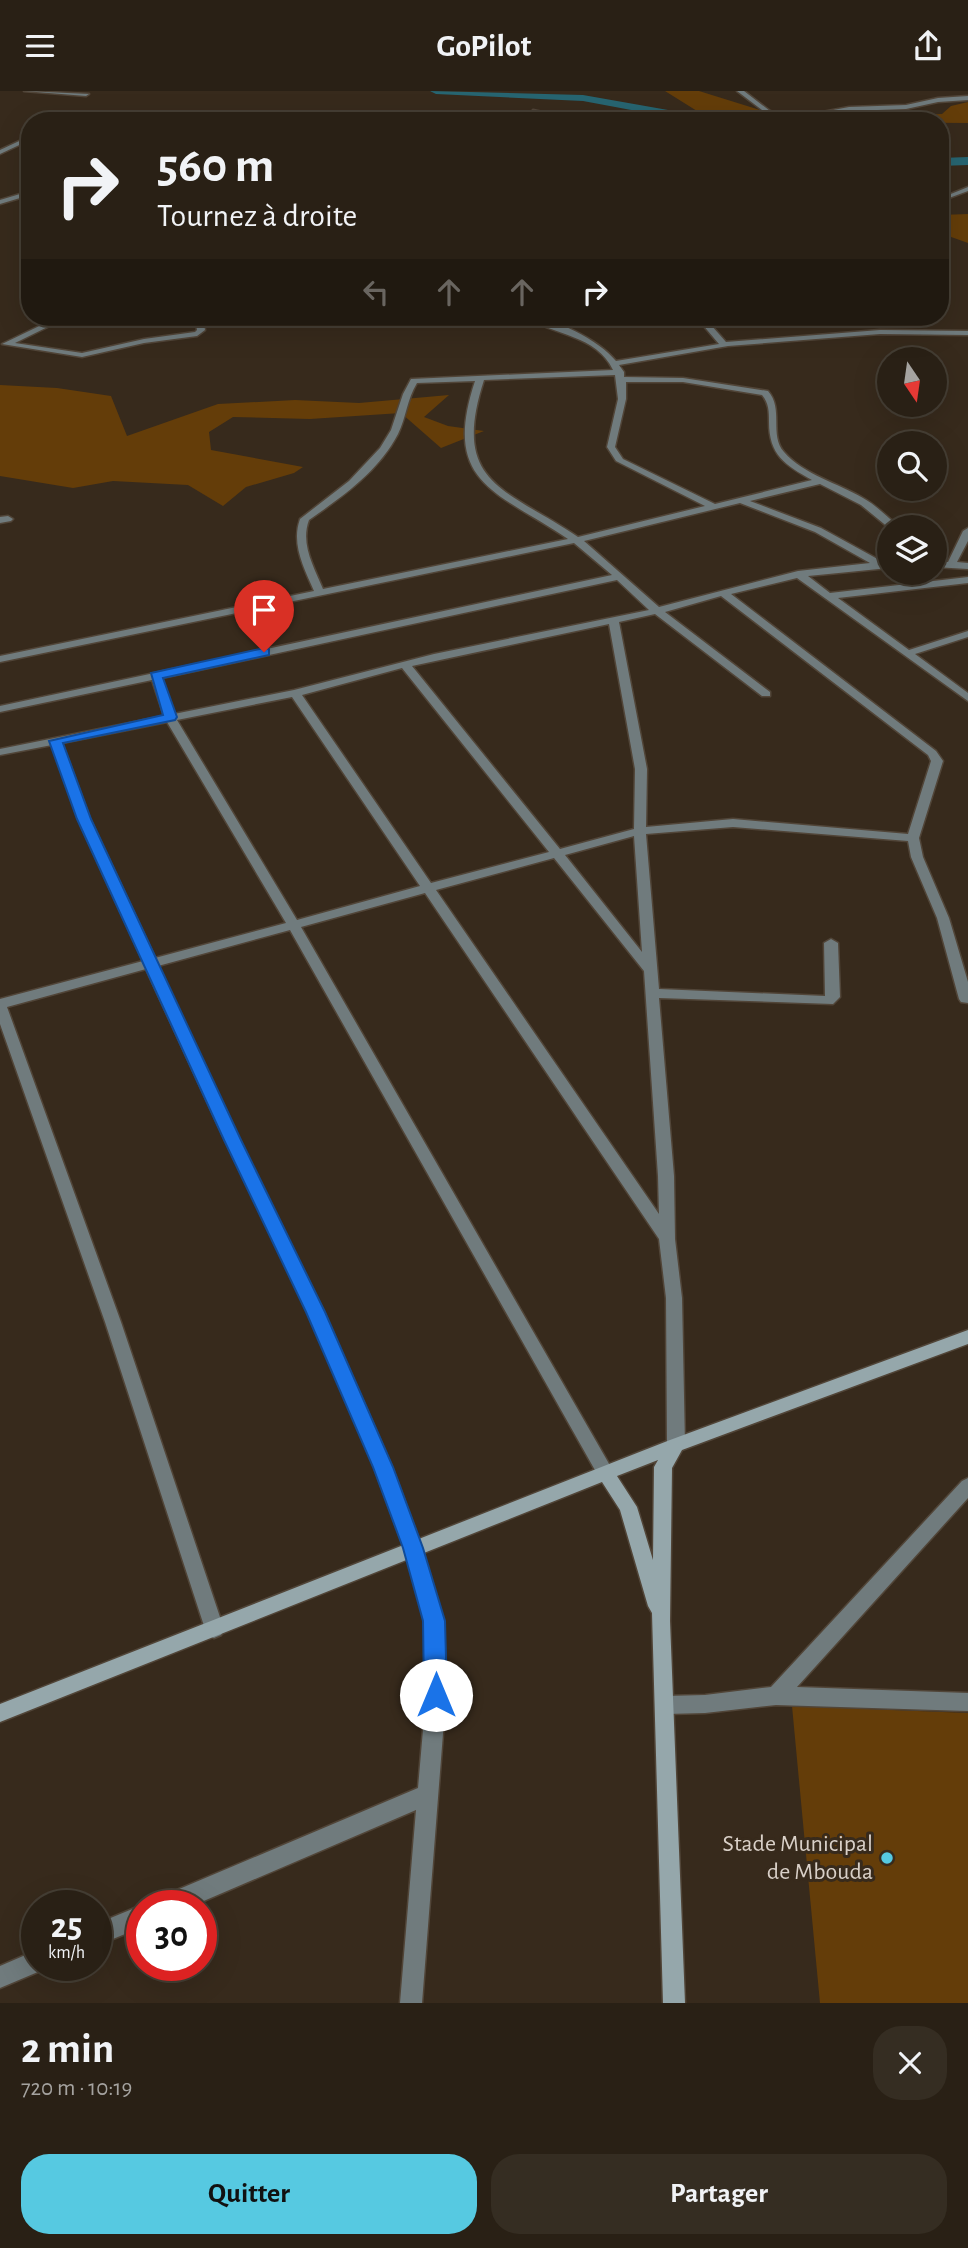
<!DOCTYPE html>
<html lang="fr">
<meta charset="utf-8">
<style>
body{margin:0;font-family:"Alegreya Sans",sans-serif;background:#352d22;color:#f1f3f6;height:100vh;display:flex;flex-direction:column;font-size:26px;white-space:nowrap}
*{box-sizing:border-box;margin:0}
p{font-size:23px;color:#a5a3a0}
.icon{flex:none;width:38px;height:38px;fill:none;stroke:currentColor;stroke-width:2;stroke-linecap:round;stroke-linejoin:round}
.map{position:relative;height:1912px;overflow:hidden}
.drawer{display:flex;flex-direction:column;background:#292015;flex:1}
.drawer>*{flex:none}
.banner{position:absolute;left:21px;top:21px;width:928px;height:214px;border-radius:28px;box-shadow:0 7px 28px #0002,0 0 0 2px #453e34;background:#292015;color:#f1f3f6;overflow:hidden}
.needle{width:46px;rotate:167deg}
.tools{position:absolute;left:877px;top:256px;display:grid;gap:14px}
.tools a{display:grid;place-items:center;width:70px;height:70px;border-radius:50%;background:#292015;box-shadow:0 7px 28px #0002,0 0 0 2px #453e34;font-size:35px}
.speed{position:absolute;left:21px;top:1799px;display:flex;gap:14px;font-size:35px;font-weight:700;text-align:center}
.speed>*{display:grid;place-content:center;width:91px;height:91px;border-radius:50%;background:#292015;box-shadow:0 7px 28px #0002,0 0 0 2px #453e34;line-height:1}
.speed small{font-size:18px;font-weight:400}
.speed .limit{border:10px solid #d22;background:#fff;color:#111}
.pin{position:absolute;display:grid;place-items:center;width:60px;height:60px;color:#fff;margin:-72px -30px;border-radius:50% 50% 50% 0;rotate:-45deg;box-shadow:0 0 7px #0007}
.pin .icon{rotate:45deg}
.me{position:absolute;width:77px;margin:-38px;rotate:0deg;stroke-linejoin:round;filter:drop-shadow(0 0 5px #0008)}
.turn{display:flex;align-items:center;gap:24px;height:147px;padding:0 21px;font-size:32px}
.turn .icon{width:91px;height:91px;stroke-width:2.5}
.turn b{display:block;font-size:49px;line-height:60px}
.lanes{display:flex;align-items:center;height:66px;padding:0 21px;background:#0003;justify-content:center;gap:35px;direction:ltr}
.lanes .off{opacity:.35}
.round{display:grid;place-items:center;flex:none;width:74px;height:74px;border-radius:28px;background:#352d22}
.summary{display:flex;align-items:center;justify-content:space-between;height:119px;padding:0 21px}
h1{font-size:42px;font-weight:700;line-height:52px}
.button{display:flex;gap:14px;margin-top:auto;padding:14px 21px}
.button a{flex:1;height:80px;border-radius:28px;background:#56c9e1;color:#111;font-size:28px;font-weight:700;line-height:80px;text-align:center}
.button a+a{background:#352d22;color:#f1f3f6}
header{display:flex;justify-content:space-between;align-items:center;height:91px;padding:0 21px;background:#292015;font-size:32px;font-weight:700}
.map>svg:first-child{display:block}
.green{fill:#643d09}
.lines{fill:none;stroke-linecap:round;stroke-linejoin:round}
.river{fill:#276571;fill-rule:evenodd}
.street-casing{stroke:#514538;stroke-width:3}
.secondary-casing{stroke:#514538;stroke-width:3}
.street{fill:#707b7d;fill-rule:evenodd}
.secondary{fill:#95a7ab;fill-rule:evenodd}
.route{fill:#1a73e8;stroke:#114b97;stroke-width:2}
.poi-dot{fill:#56c9e1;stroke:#372a1c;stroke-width:2.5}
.labels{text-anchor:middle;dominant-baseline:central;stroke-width:6;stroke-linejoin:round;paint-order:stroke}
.near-poi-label{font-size:24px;fill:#d9d0c8;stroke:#372a1c;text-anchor:end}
</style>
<header><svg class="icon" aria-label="menu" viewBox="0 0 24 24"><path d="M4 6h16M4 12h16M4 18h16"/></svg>GoPilot<svg class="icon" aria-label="share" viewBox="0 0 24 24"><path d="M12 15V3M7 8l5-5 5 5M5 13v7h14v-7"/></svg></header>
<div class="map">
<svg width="968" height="1912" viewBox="0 0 968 1912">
<rect width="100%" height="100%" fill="#372a1c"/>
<g class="green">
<polygon points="665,0 699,0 773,23 809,27 942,23 951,15 968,11 968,32 713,30"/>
<polygon points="968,123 968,152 940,142 940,124"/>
<polygon points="0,294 57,297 111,305 127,345 218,313 295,309 359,312 449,304 424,326 448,335 484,340 441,357 401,322 310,328 233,326 209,341 211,359 303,376 294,382 246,396 223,415 188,394 113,390 73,397 0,385"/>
<polygon points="792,1615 968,1622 968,1912 820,1912"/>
</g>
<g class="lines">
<g class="river">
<polygon points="430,0 583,4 668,19 669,25 681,30 660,30 658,24 583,10 436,3"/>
<polygon points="968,66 968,74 940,75 940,67"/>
</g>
<g class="street-casing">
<g id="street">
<polygon points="24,0 89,3 86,5"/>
<polygon points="737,0 744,0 770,20 791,27 849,16 906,14 938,7 968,5 968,9 938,11 906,18 849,20 787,30 766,22"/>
<polygon points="533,19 575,28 578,30 565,30 531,22"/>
<polygon points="30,45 30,49 0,63 0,59"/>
<polygon points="968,96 968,100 949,107 946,105"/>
<polygon points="30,100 30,104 0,113 0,109"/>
<polygon points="58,226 68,226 15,252 82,262 144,248 195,241 197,239 195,226 203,226 205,239 197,245 144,252 82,266 2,253"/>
<path d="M525,226C552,225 599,249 616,270L719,253L702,233L717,226H727L711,234L726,251L880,239L968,240V244L880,243L728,255L619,274L624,281V286L683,287L768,300C784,318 769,344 784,361C804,384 838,392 863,407C876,414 886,425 897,434L899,436L889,437L861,414L820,393L750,410L821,437L883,471H889V477L808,485L830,502L968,486V492L838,507L909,559L968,540V546L915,563L968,602V610L797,487L731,503L936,660L943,670L919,747L923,766L949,827L968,891V912L961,911L959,908L937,827L911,766L908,750L733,736L646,743L659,898L825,905L824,852L831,848L838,852L840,906L833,913L659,907L674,1085L675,1148L682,1207L685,1354L682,1359L676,1361L670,1359L667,1354L666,1207L659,1148L425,802L301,836L612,1378L615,1383L612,1388L606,1391L600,1388L290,839L158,875L239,1049L324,1221L392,1376L422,1457L443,1530L446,1604L422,1912H400L416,1719L192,1815H155L158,1807L418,1697L426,1604L425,1530L404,1457L374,1376L308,1221L225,1049L146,878L7,916L121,1231L224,1538L221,1544L214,1547L207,1544L105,1231L0,933V908L143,870L78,728L52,654L0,664V658L164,625L152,589L0,621V615L612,484L574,452L0,571V565L314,500C304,477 291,453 300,428L349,390L380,357L391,339L403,303L411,288L613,279C597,244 553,244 525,226ZM615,284L618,308L607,356L616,370L705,415L578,446C506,397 450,394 484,289ZM475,290C441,393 497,400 568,448L323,498C314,476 300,453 309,429C342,406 379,380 398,343C406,327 407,308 417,292ZM626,291H683L762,304C769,312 769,321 769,331C769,364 785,374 812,389L715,413L623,368L615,356L626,308ZM740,412L815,441L870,472L798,480L659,516L584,450ZM617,489L649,519L434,563L294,599L174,623L162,587ZM721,505L928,664L931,670L908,743L733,728L646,736L647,678L619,531L655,523L762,605H770V601L665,521ZM609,533L635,678L634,738L560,758L412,575ZM402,577L549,761L431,792L302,604ZM292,606L420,795L297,829L177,629ZM167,631L286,832L155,867L90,728L62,652ZM634,745L642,861L565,764ZM554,767L644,880L658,1085L659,1123L436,799Z"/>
<polygon points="8,425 13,428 11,430 0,432 0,426"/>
<polygon points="968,437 968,450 957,471 968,472 968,478 934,476 934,470 948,471 963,440"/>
<polygon points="968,1387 968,1407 797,1596 968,1602 968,1620 776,1614 705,1622 666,1623 659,1621 656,1614 659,1607 666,1605 705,1604 771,1596 962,1390"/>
<polygon points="142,1814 142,1836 96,1855 96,1833"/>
<polygon points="37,1859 37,1874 46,1874 45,1878 0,1897 0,1875"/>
</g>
</g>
<g class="secondary-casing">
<path id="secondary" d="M968,1239V1253L682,1359L672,1377L670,1530L685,1912H663L652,1522L648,1515L620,1419L602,1391L0,1631V1613L670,1349ZM658,1369L654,1376L653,1469L637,1416L617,1385Z"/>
</g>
<use href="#street" class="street"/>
<use href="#secondary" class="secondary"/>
</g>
<polygon class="route" points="264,557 269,558 269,564 163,587 177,626 175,629 63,652 91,728 241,1049 325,1221 393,1376 423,1457 445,1530 447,1604 443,1612 436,1615 428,1612 424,1604 423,1530 403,1457 373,1376 306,1221 224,1049 77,728 49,650 163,624 151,582"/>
<circle class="poi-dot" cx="887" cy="1767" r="7"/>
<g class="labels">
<g class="near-poi-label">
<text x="873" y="1753">Stade Municipal<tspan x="873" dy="28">de Mbouda</tspan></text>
</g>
</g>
</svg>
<div class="tools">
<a><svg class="needle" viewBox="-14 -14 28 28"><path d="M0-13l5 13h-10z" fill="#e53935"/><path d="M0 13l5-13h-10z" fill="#a5a3a0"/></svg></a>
<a><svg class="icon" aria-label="search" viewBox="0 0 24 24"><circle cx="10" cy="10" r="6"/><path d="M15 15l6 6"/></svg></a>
<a><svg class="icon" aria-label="layers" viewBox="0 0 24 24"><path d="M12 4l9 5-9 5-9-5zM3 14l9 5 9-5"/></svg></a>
</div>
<div class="speed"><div>25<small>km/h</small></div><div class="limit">30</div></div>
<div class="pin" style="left:264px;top:561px;background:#d93025"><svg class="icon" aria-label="arrive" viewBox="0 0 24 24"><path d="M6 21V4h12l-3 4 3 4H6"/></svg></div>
<svg class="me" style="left:436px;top:1604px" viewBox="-20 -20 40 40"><circle r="19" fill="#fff"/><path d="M0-13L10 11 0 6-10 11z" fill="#1a73e8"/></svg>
<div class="banner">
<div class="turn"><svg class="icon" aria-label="right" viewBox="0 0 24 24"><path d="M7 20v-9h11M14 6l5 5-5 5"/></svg><div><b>560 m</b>Tournez à droite</div></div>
<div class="lanes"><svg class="icon off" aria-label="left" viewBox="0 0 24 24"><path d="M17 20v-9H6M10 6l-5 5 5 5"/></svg><svg class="icon off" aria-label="ahead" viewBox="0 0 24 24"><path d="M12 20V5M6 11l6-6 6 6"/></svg><svg class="icon off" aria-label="ahead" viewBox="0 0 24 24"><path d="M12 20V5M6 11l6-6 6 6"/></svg><svg class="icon" aria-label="right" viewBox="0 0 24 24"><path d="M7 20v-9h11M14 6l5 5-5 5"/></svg></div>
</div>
</div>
<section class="drawer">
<div class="summary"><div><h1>2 min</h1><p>720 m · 10:19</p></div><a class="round"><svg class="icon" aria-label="close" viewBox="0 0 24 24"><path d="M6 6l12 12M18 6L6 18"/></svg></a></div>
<div class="button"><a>Quitter</a><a>Partager</a></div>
</section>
